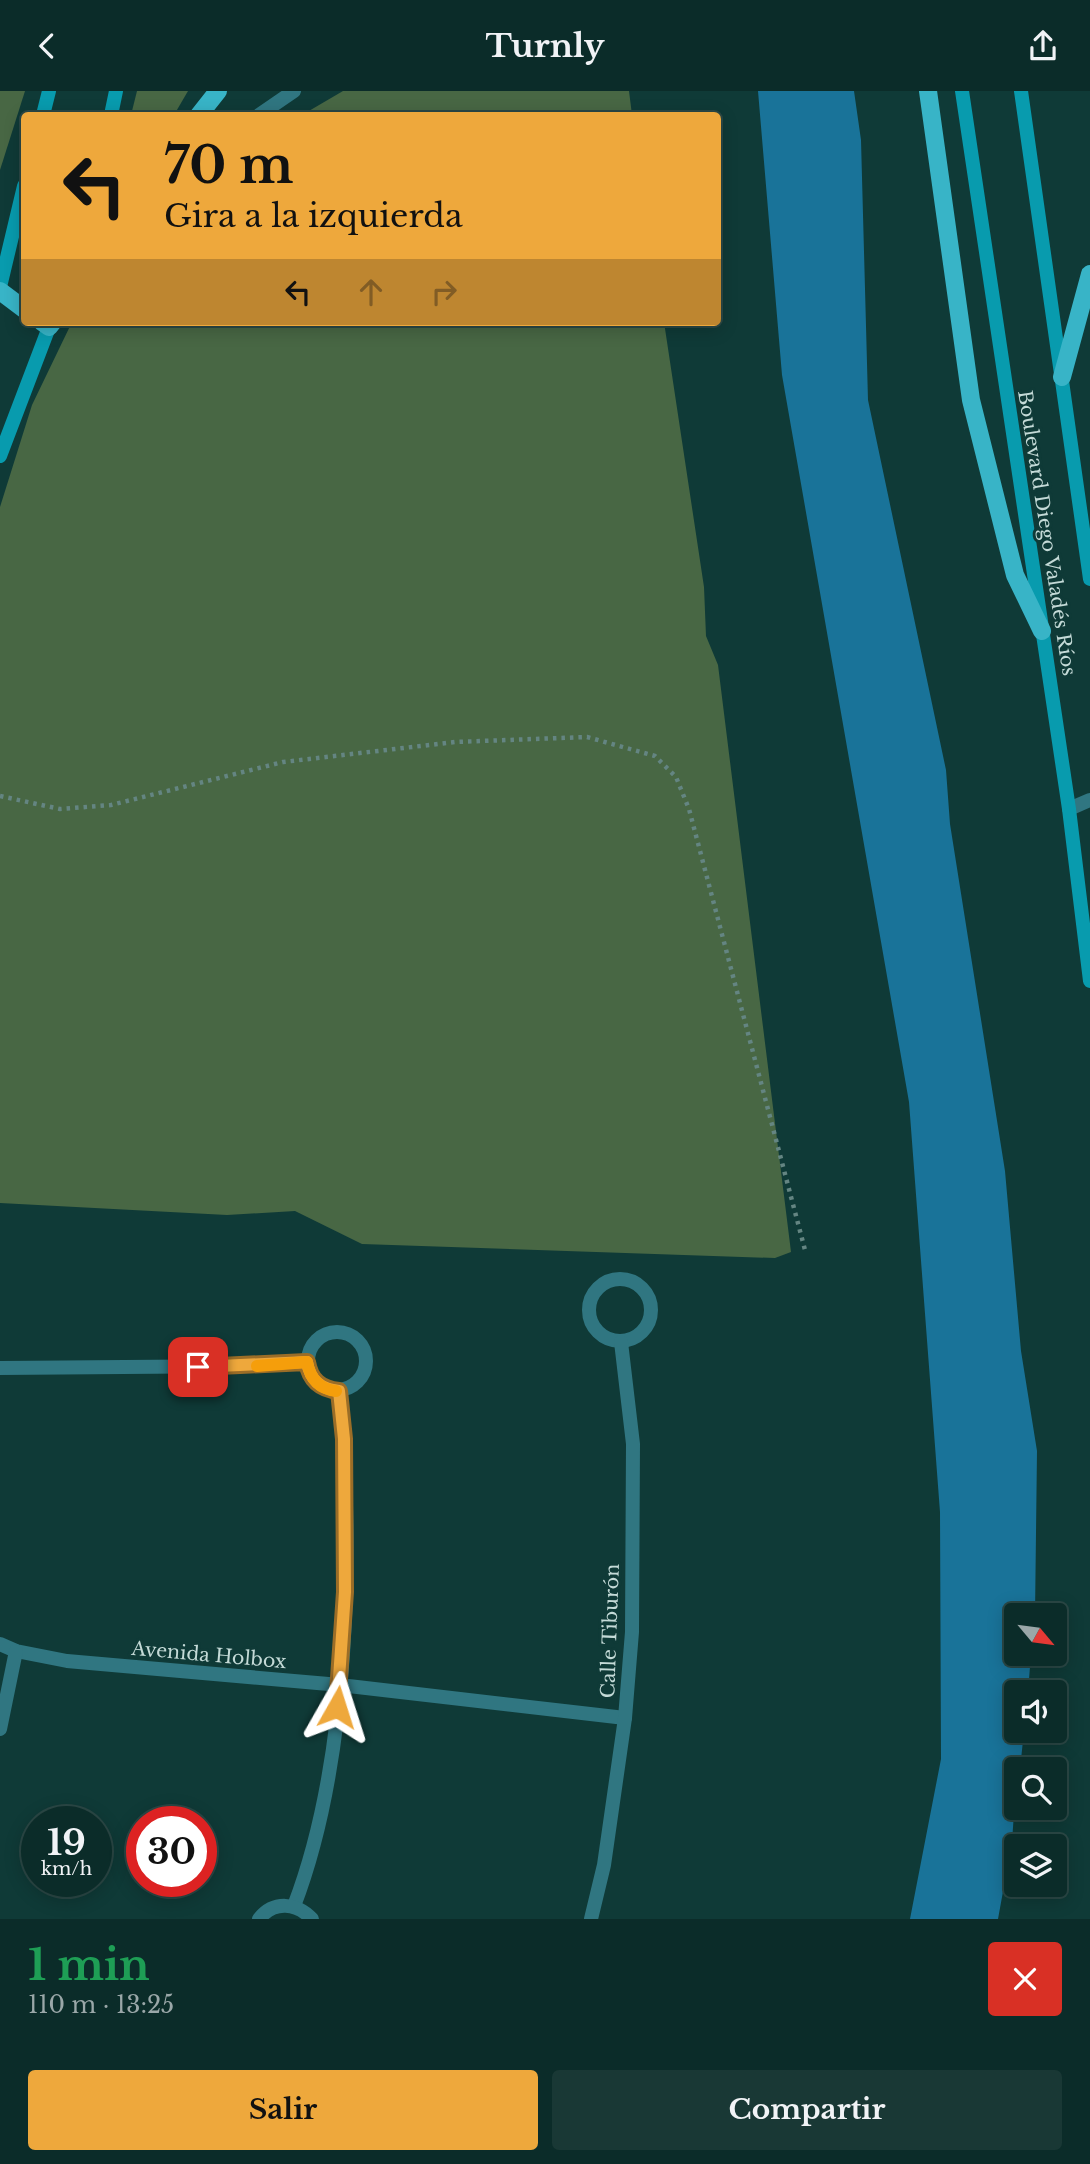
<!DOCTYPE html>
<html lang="es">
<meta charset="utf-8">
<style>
body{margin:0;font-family:"Libre Baskerville",serif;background:#193835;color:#f1f3f6;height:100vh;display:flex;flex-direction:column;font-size:26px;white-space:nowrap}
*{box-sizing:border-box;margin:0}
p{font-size:23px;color:#9aa7a8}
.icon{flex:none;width:38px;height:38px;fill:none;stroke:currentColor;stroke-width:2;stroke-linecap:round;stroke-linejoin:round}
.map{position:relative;height:1828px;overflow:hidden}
.details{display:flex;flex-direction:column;background:#0b2c29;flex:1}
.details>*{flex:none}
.banner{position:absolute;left:21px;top:21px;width:700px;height:214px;border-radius:7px;box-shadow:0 4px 18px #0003,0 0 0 2px #2b4846;background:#eea83c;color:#111;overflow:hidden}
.needle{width:46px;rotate:119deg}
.tools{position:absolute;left:1004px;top:1512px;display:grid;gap:14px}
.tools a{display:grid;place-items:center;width:63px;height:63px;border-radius:7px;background:#0b2c29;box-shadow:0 4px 18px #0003,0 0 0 2px #2b4846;font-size:35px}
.speed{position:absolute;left:21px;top:1715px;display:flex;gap:14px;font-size:35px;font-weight:700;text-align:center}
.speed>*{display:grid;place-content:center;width:91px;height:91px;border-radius:50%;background:#0b2c29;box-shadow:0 4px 18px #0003,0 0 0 2px #2b4846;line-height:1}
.speed small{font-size:18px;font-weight:400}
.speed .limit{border:10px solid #d22;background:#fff;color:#111}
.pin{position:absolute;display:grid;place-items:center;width:60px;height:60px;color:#fff;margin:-30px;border-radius:14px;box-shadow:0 4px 10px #0006}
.me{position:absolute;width:77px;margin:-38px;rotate:6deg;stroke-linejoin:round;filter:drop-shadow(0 0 5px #0008)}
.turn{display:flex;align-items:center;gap:24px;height:147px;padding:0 28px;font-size:32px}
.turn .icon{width:91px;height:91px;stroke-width:2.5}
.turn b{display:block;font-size:49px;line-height:60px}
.lanes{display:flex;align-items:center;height:66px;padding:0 28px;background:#0003;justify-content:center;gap:35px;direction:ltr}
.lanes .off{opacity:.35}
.round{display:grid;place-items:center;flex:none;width:74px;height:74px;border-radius:7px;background:#193835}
.head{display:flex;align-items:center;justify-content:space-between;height:119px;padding:0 28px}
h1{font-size:42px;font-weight:700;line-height:52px;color:#1e9e55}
.cta{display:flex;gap:14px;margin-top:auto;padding:14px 28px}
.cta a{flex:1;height:80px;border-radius:7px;background:#eea83c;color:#111;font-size:28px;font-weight:700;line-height:80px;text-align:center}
.cta a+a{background:#193835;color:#f1f3f6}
header{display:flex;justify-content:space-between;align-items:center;height:91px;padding:0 28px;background:#0b2c29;font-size:32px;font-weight:700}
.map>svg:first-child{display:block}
.green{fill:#486744}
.water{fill:#197399}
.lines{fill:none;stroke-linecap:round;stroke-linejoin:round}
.path{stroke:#648582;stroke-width:4.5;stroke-dasharray:3.5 5;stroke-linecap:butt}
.lane{stroke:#307681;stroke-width:14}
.street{stroke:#307681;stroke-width:14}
.secondary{stroke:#089bae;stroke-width:14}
.primary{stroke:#38b4c7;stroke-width:18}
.route-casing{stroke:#9b6d27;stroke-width:18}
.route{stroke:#eea83c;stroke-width:12}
.slow{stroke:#f59e0b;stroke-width:12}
.labels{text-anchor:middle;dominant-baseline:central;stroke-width:6;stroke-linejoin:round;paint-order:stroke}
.street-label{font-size:19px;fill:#c4dad7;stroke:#0f3a37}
</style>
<header><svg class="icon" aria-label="back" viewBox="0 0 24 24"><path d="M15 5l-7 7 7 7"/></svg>Turnly<svg class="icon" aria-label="share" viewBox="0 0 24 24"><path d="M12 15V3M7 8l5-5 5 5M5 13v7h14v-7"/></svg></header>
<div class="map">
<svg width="1090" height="1828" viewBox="0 0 1090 1828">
<rect width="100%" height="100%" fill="#0f3a37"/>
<g class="green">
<polygon points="0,0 25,0 0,79"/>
<polygon points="137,0 188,0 174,24 131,24"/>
<polygon points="343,0 629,0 632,24 302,24"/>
<polygon points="72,231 664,231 704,496 706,545 718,574 791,1161 775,1167 362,1153 295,1120 227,1124 0,1112 0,416 32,314"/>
</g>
<polygon class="water" points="758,0 854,0 861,49 868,309 946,679 950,733 1005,1080 1021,1260 1037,1360 1035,1524 1017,1524 1017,1563 1031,1563 1028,1601 1017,1601 1017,1640 1024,1640 1020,1678 1017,1678 1012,1751 998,1828 910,1828 941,1668 940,1421 909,1011 782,284"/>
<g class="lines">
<polyline class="path" points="0,705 60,718 111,714 283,671 455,651 587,646 655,665 676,686 689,718 805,1159"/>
<polyline class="lane" points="259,24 294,0"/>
<g class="street">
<polyline points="1069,718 1090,709"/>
<circle cx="620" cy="1219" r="31"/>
<circle cx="337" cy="1270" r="29"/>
<polyline points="0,1277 248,1275 307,1271"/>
<polyline points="0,1553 16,1560 67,1570 340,1594 625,1627"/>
<polyline points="0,1638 16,1560"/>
<path d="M294,1815C350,1669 354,1455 339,1300"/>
<path d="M259,1828C274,1809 297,1812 312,1828"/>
<polyline points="591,1828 604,1774 625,1627 632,1541 633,1353 621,1251"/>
</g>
<g class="secondary">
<polyline points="962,0 1069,718 1090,890"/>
<polyline points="1021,0 1090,488"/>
<polyline points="43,24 49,0"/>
<polyline points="111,24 116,0"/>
<polyline points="0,196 24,95"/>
<polyline points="0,365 51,231"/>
</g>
<g class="primary">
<polyline points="928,0 971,309 1015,484 1042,540"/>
<polyline points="199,24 218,0"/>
<polyline points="0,200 24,218"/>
<polyline points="42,231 49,236 53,231"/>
<polyline points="1062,286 1090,183"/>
</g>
</g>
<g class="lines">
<g class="route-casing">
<path id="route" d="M198,1276L307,1271C310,1289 320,1298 339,1300L344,1348L345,1501L337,1616"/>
</g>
<use href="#route" class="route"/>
<path class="slow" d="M257,1275L307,1271C310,1287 319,1298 336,1300"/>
</g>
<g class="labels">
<g class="street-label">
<text transform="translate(1047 442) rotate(81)">Boulevard Diego Valadés Ríos</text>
<text transform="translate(610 1540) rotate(-88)">Calle Tiburón</text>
<text transform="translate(209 1564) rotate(5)">Avenida Holbox</text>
</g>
</g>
</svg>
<div class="tools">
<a><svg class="needle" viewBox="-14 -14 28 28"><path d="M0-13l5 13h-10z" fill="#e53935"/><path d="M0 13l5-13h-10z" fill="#9aa7a8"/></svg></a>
<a><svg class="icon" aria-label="sound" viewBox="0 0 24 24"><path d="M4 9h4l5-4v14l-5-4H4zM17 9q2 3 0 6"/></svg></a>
<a><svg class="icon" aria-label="search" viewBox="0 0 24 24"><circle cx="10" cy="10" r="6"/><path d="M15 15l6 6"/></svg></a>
<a><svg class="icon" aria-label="layers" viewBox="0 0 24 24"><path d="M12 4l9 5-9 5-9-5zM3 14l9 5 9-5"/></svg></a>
</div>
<div class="speed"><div>19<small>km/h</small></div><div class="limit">30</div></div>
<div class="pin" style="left:198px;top:1276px;background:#d93025"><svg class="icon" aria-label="arrive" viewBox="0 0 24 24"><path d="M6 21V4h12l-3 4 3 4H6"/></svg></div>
<svg class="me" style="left:337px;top:1616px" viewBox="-20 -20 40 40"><path d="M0-17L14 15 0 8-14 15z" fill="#eea83c" stroke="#fff" stroke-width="4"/></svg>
<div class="banner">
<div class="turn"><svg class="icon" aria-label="left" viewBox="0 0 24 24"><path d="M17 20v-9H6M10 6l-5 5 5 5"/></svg><div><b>70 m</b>Gira a la izquierda</div></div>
<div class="lanes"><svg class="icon" aria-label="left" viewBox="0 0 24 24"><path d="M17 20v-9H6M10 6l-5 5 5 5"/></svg><svg class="icon off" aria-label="ahead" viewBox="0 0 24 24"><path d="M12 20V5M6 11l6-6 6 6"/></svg><svg class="icon off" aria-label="right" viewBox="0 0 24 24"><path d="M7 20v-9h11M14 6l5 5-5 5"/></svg></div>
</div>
</div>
<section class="details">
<div class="head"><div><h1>1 min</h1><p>110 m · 13:25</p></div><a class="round" style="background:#d93025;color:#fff"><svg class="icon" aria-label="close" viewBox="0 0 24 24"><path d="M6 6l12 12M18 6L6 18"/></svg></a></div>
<div class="cta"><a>Salir</a><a>Compartir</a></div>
</section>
